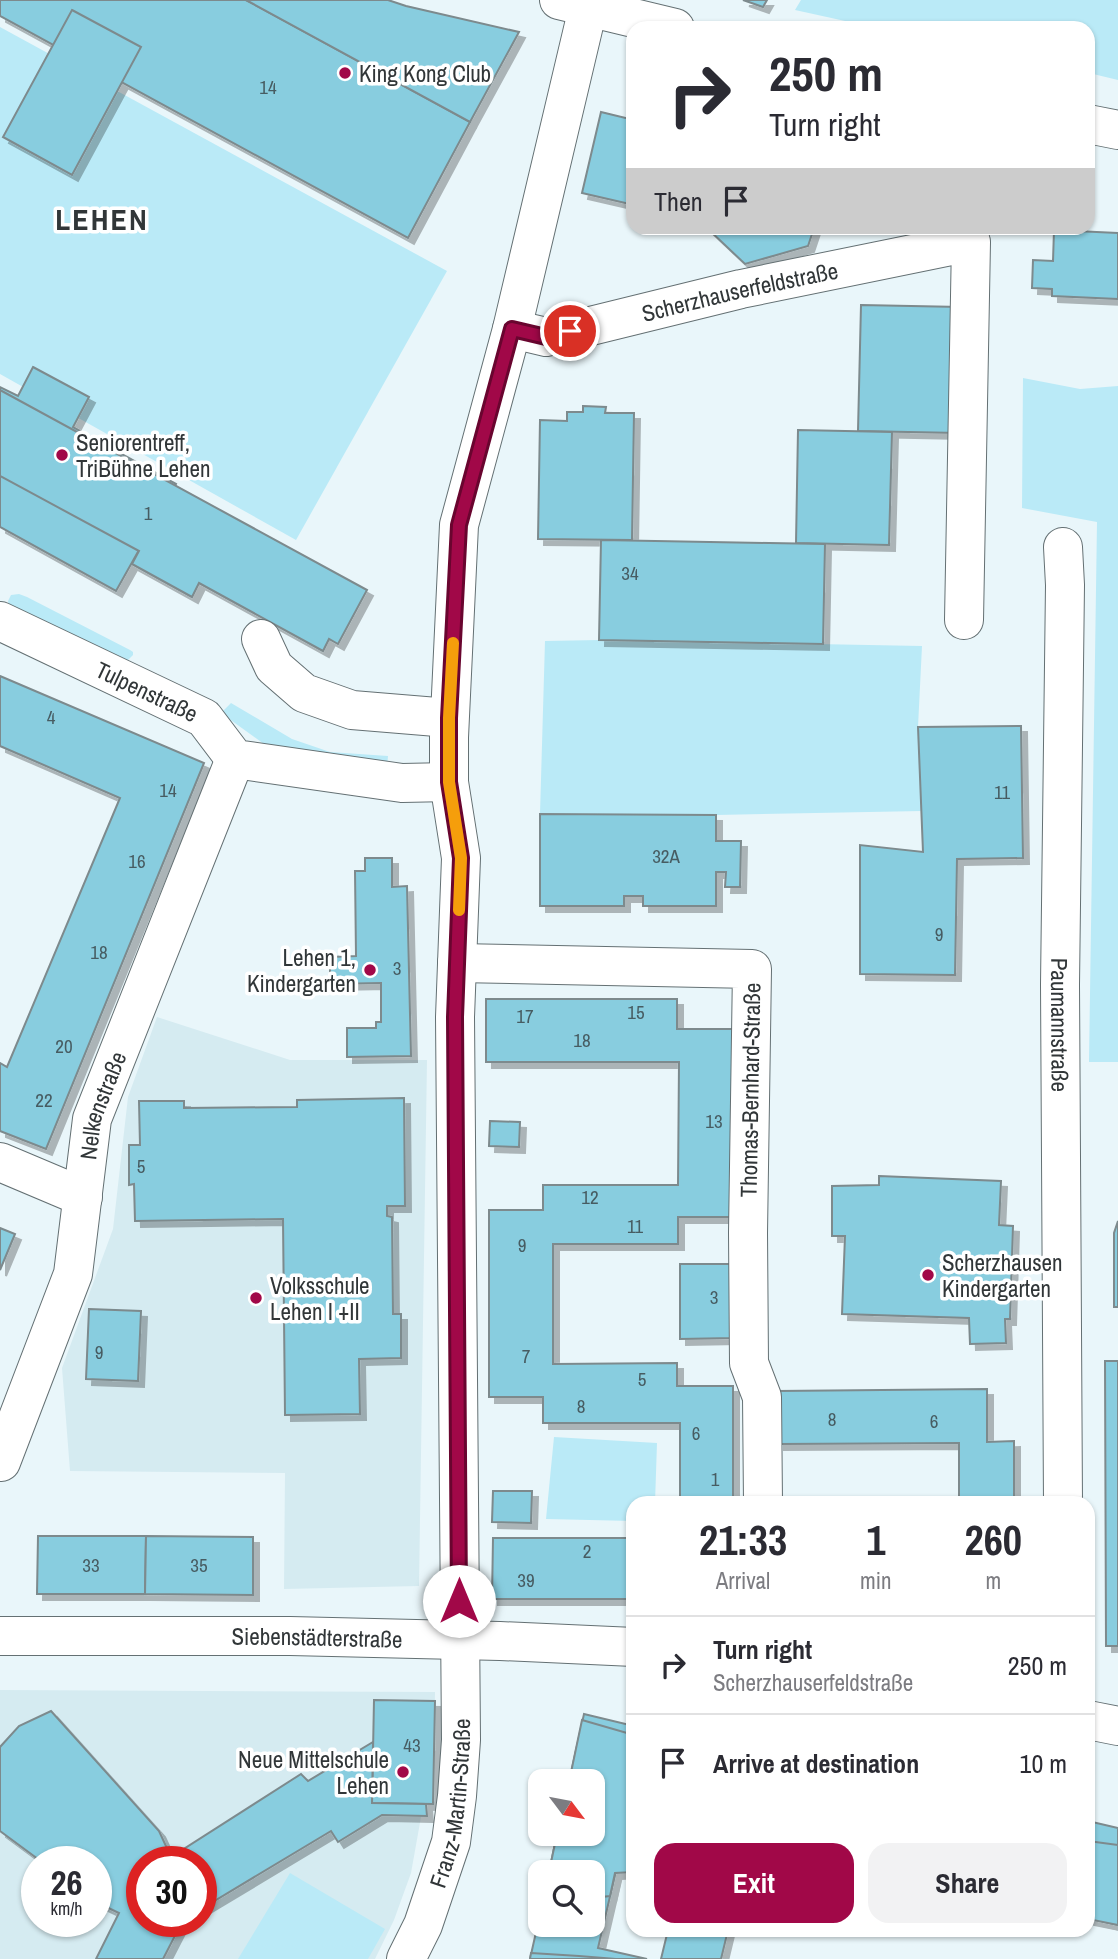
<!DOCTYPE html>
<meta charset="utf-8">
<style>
body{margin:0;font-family:"Archivo Narrow",sans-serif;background:#f2f2f3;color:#2b2b33;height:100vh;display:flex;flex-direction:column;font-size:26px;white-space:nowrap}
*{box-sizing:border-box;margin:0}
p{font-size:23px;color:#7c7c81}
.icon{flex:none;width:38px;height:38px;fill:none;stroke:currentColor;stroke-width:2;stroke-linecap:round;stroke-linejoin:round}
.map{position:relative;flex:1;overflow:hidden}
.drawer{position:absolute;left:626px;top:1496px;width:469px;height:441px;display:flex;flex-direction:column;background:#fff;border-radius:21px;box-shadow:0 2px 5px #0004}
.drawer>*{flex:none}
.banner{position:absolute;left:626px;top:21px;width:469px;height:214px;border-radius:21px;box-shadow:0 2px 5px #0004;background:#fff;color:#2b2b33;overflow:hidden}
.needle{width:46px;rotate:122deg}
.tools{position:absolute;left:528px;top:1769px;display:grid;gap:14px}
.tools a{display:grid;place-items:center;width:77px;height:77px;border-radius:14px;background:#fff;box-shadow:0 2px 5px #0004;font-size:35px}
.speed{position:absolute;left:21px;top:1846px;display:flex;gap:14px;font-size:35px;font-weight:700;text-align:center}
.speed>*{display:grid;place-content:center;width:91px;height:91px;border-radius:50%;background:#fff;box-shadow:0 2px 5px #0004;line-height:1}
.speed small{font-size:18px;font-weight:400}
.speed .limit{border:10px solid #d22;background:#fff;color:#111}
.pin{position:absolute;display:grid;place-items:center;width:60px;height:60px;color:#fff;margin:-30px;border:4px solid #fff;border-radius:50%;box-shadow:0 2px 7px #0007}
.me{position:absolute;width:77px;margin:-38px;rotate:0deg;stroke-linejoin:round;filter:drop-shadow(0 0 5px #0008)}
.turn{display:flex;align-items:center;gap:24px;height:147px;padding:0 28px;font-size:32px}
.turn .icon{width:91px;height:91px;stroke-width:2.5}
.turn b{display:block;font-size:49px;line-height:60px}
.then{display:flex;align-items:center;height:66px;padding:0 28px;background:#0003;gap:14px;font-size:26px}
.eta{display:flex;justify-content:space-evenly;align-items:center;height:119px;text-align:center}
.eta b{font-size:42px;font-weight:700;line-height:49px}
.button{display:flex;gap:14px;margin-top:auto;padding:14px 28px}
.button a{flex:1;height:80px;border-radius:21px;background:#a10848;color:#fff;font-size:28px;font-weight:700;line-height:80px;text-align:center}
.button a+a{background:#f2f2f3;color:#2b2b33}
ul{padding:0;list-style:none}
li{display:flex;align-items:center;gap:21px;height:98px;padding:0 28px;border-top:2px solid #e1e1e2}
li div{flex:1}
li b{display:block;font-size:26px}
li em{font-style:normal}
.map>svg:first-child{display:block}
.built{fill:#d5ebf1;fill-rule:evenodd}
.green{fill:#baeaf7}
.building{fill:#88cddf;stroke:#7d8a8d;stroke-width:2;filter:url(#shadow)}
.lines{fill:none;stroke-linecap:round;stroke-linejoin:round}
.minor-casing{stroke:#647073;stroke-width:40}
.minor{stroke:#fff;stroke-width:38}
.route-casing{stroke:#69052f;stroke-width:18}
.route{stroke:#a10848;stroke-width:12}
.slow{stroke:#f59e0b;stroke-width:12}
.poi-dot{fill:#a10848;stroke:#fff;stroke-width:2.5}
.labels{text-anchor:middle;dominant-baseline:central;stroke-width:7;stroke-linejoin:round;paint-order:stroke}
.number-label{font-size:19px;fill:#475c62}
.poi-label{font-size:23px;fill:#313638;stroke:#fff;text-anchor:start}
.street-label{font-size:23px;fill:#313638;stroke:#fff}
.district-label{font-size:30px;font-weight:bold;letter-spacing:2px;fill:#313638;stroke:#fff}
</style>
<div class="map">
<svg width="1118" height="1959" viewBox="0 0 1118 1959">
<defs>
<filter id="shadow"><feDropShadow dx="6" dy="6" stdDeviation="0" flood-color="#0004"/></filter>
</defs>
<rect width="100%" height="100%" fill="#e9f6fa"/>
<g class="built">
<polygon points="157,1017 290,1060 427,1060 419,1586 284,1589 285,1473 70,1471 62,1368 113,1229 128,1097"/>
<path d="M0,1690L435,1692L433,1804H427V1816L421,1817L411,1873L394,1920L375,1959H0ZM37,1862H96V1922H37ZM142,1862H201V1922H142Z"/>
</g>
<g class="green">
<polygon points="801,0 1118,0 1118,80 1089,73 1088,28 877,28 795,10"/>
<polygon points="0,27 447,271 296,540 0,374"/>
<polygon points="1023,378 1080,389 1118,386 1118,1062 1089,1062 1097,522 1022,508"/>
<polygon points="19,594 27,597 130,650 133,652 133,655 127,661 9,607 8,601 11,595"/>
<polygon points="599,640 922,646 918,727 922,811 716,815 540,814 545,641"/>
<polygon points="231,703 292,739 330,752 388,756 387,767 264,744 221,713"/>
<polygon points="554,1437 657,1443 655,1503 634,1503 633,1521 546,1519"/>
<polygon points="290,1873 385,1929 368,1959 238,1959"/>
</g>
<g class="building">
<polygon points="0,0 246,0 470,122 408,238 0,16"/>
<polygon points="246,0 388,0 406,6 519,32 470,122"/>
<polygon points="743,0 767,0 763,7"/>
<polygon points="72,10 141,47 72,175 3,137"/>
<polygon points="601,112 634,120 634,205 582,193"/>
<polygon points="707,228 814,228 808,246 745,264"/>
<polygon points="1054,230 1118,233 1118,299 1052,296 1052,289 1032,288 1033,260 1053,261"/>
<polygon points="861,305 961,307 959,433 858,431"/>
<polygon points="33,367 89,397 73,427 176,484 116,591 0,527 0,387 18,396"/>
<polygon points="0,390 367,590 338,644 329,639 323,651 199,583 192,597 132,564 139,551 0,476"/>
<polygon points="583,406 606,407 605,413 634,413 632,540 538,539 540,420 567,421 567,412 583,412"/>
<polygon points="798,430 892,432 889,545 796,543"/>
<polygon points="601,540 825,544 823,644 599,640"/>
<polygon points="0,676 204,763 46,1149 0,1131 0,1063 7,1067 120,798 0,746"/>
<polygon points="1021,726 1023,858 957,859 955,975 860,974 860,845 923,852 918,727"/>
<polygon points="540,814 716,815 716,841 741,841 740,887 725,887 726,872 716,872 716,906 643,906 643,896 624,896 624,906 540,906"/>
<polygon points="365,858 392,858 392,887 407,886 411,1056 347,1057 347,1028 376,1028 376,1022 381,1022 381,983 330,984 330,957 356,956 355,871 365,871"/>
<polygon points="486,999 677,999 677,1029 734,1029 734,1217 678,1217 678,1244 553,1244 553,1364 677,1363 677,1386 733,1386 733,1503 680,1503 680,1423 543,1423 543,1397 489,1397 489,1210 543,1210 543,1185 678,1185 679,1062 486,1062"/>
<polygon points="404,1098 405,1206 387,1206 387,1216 392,1217 393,1314 401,1314 401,1358 359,1359 360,1414 285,1415 283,1219 135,1221 134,1184 129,1185 129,1145 140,1145 139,1101 184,1101 184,1108 297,1107 297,1100"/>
<polygon points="490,1121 520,1122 519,1147 489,1146"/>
<polygon points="879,1176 1001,1181 999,1225 1013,1226 1010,1319 1005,1319 1006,1343 970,1344 969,1318 842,1314 845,1236 832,1236 832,1186 879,1185"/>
<polygon points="1118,1221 1118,1307 1114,1307 1114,1233"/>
<polygon points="0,1228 15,1234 0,1270"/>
<polygon points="680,1264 733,1264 733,1338 680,1339"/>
<polygon points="89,1309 141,1311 138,1381 86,1379"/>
<polygon points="1105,1361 1118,1361 1118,1646 1106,1646"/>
<polygon points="987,1389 987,1442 1014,1441 1014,1503 959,1503 959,1443 778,1444 777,1391"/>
<polygon points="493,1491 532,1491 531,1523 492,1522"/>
<polygon points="38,1536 146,1536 145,1594 37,1594"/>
<polygon points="146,1536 253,1537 253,1595 145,1594"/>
<polygon points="493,1538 634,1538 634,1599 492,1599"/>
<polygon points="374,1700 435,1701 433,1804 372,1803"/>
<polygon points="51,1711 159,1831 171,1857 301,1774 308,1781 373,1742 372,1803 426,1804 427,1816 382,1815 338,1842 331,1831 201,1909 201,1862 142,1862 142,1922 182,1922 163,1959 96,1959 119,1913 96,1902 96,1862 42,1862 0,1831 0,1747 19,1726"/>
<polygon points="584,1714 634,1726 634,1807 631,1806 598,1948 647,1959 530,1959 541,1910 541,1925 593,1925 593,1872 549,1872 557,1834 593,1834 593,1782 569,1782"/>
<polygon points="582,1720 634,1735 634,1872 615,1873 610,1896 593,1898 593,1872 549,1872 557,1834 593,1834 593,1782 569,1782"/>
<polygon points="1088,1821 1118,1828 1118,1925 1088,1918"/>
<polygon points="1088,1841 1118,1845 1118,1925 1088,1919"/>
<polygon points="668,1930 728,1930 721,1959 661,1959"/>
<polygon points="531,1953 579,1956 616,1959 530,1959"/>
</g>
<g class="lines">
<g class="minor-casing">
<g id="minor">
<polyline points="559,0 675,28"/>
<polyline points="1088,124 1118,130"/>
<path id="s1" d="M512,329L546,337L741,289L971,242L964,620"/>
<path id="s2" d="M1063,547L1065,585L1060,985L1063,1503"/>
<path id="s3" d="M0,621L204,718L235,759L402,783L449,782"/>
<polyline points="261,639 274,667 304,693 352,710 449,718"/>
<polyline points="457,963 752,969 748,1233 749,1363 762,1397 763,1503"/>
<polyline points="0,1162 83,1197"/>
<path id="s4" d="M1,1462L73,1274L92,1119L235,759"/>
<path id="s5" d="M0,1636H290L500,1641L634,1647"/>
<polyline points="1088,1720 1118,1726"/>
<path id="s6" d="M406,1959L423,1925L451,1842L457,1796L461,1740L455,1017L461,858L449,782V737L459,525L512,329L588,8"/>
</g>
</g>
<use href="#minor" class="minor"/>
</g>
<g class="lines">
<g class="route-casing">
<polyline id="route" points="459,1601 455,1017 461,858 449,782 449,718 459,525 512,329 546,337 570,331"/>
</g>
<use href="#route" class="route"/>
<polyline class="slow" points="453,643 449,718 449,782 461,858 459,910"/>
</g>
<g class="poi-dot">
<circle cx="345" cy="73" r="7"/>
<circle cx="62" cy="455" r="7"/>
<circle cx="370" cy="970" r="7"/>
<circle cx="928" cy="1275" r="7"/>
<circle cx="256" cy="1298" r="7"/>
<circle cx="403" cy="1772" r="7"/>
</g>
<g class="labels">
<g class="number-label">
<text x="268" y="87">14</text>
<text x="148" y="513">1</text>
<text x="630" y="573">34</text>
<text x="51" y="717">4</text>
<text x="168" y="790">14</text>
<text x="1002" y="792">11</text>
<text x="666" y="856">32A</text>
<text x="137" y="861">16</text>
<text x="939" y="934">9</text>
<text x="99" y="952">18</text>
<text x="397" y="968">3</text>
<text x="636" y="1012">15</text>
<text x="525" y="1016">17</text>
<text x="582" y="1040">18</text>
<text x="64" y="1046">20</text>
<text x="44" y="1100">22</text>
<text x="714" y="1121">13</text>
<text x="141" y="1166">5</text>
<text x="590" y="1197">12</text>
<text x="635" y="1226">11</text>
<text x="522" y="1245">9</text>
<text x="714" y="1297">3</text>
<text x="99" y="1352">9</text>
<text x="526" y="1356">7</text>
<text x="642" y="1379">5</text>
<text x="581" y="1406">8</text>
<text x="832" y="1419">8</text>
<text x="934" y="1421">6</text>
<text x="696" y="1433">6</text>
<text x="715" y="1479">1</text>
<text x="587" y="1551">2</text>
<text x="91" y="1565">33</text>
<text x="199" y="1565">35</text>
<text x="526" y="1580">39</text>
<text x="412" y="1745">43</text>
</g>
<g class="poi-label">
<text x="359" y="73">King Kong Club</text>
<text x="76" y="442">Seniorentreff,<tspan x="76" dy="26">TriBühne Lehen</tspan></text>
<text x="356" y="957" text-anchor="end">Lehen 1,<tspan x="356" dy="26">Kindergarten</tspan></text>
<text x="942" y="1262">Scherzhausen<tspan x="942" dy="26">Kindergarten</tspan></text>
<text x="270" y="1285">Volksschule<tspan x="270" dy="26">Lehen I +II</tspan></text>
<text x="389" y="1759" text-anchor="end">Neue Mittelschule<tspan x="389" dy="26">Lehen</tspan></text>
</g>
<g class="street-label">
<text stroke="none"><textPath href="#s1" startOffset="234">Scherzhauserfeldstraße</textPath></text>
<text stroke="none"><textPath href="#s3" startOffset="163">Tulpenstraße</textPath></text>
<text stroke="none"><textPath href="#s2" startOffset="478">Paumannstraße</textPath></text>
<text transform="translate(750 1090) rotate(-89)">Thomas-Bernhard-Straße</text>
<text stroke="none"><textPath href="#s4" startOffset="373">Nelkenstraße</textPath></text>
<text stroke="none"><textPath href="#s5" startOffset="317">Siebenstädterstraße</textPath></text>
<text stroke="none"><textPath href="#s6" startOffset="164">Franz-Martin-Straße</textPath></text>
</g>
<g class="district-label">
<text x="102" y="219">LEHEN</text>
</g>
</g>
</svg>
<div class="tools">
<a><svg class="needle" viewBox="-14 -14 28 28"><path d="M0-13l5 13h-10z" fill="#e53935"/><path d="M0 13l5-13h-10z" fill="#7c7c81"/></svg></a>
<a><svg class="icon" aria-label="search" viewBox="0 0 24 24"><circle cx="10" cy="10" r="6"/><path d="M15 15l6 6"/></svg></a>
</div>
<div class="speed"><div>26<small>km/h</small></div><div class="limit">30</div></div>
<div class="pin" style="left:570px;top:331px;background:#d93025"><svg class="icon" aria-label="arrive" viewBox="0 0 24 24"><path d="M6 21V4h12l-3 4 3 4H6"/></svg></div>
<svg class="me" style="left:459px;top:1601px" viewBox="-20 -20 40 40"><circle r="19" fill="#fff"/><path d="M0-13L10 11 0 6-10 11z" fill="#a10848"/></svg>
<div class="banner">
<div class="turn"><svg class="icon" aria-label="right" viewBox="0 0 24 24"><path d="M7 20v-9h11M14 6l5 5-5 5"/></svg><div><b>250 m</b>Turn right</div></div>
<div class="then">Then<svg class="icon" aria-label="arrive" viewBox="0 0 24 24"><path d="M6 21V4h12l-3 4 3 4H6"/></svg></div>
</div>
<section class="drawer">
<div class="eta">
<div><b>21:33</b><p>Arrival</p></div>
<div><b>1</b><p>min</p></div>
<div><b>260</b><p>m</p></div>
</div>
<ul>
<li><svg class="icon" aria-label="right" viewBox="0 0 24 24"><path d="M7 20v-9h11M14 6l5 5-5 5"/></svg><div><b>Turn right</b><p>Scherzhauserfeldstraße</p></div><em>250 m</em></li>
<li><svg class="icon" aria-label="arrive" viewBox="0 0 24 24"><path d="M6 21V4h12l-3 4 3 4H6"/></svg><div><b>Arrive at destination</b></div><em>10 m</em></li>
</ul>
<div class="button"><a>Exit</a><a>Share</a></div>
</section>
</div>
